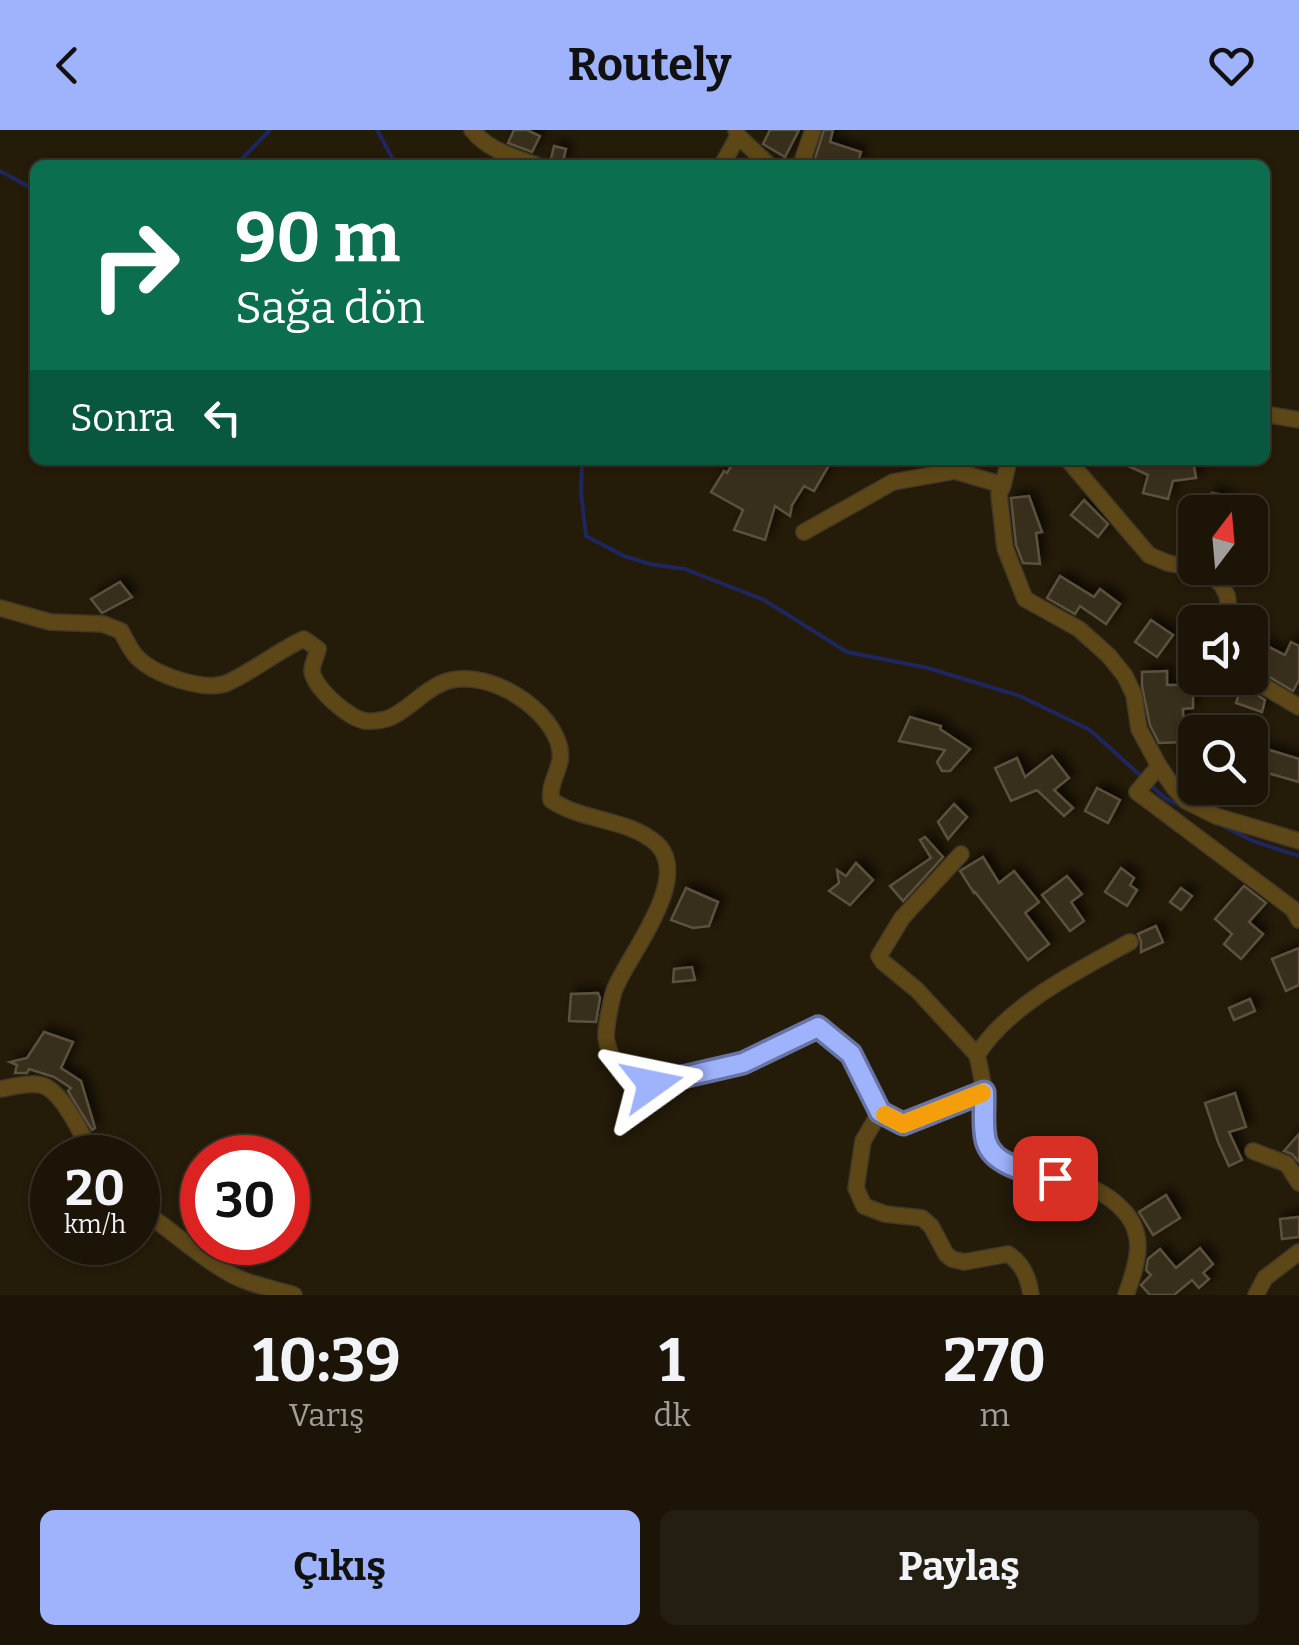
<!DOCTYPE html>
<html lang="tr">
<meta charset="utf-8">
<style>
body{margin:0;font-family:Bitter,serif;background:#241d11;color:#f1f3f6;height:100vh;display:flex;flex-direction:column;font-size:38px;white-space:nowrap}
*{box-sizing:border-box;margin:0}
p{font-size:32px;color:#a09e9b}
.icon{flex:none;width:55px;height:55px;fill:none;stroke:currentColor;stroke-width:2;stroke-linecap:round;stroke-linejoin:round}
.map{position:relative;height:1165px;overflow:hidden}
.drawer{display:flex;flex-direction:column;background:#1b1407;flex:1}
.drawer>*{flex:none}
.hud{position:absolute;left:30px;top:30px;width:1240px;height:305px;border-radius:15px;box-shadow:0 2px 8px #0004,0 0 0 2px #393328;background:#0b6e4f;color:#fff;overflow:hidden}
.needle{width:65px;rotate:16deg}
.fabs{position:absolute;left:1178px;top:365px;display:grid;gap:20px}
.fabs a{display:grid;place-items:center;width:90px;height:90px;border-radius:15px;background:#1b1407;box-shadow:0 2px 8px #0004,0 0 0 2px #393328;font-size:50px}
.speed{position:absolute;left:30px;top:1005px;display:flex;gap:20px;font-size:50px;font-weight:700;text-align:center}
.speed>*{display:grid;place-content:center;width:130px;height:130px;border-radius:50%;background:#1b1407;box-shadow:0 2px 8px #0004,0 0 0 2px #393328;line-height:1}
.speed small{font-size:25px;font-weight:400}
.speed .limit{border:15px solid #d22;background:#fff;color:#111}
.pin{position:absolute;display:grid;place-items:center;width:85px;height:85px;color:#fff;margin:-42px;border-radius:20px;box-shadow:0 5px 15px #0006}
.me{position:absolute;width:110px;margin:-55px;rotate:78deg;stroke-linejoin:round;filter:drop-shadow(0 0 8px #0008)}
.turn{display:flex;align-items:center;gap:35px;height:210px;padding:0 40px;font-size:45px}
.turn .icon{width:130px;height:130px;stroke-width:2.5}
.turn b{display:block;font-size:70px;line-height:85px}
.then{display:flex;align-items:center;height:95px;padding:0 40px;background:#0003;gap:20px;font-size:38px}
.eta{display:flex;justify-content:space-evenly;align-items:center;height:170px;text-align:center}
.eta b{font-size:60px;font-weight:700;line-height:70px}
.action{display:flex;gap:20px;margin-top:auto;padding:20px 40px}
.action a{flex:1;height:115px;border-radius:15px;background:#9fb3fd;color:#111;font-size:40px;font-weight:700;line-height:115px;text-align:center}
.action a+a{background:#241d11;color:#f1f3f6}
header{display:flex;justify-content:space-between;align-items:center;height:130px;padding:0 40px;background:#9fb3fd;color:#111;font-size:45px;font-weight:700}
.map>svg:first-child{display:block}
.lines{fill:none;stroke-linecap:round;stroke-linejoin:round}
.stream{stroke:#1e275d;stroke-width:4}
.building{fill:#372e1c;stroke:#5c513e;stroke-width:2.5;filter:url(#shadow)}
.minor-casing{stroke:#413827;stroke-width:18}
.minor{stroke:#5e4717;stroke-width:15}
.route-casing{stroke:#6774a4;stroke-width:25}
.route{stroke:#9fb3fd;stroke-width:18}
.slow{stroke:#f59e0b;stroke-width:18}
</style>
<header><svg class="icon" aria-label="back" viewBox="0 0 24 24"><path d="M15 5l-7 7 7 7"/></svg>Routely<svg class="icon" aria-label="heart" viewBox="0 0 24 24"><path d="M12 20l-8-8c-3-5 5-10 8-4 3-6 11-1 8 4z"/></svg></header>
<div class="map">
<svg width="1299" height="1165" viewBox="0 0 1299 1165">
<defs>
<filter id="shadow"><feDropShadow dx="5.5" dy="-5.5" stdDeviation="5" flood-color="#0009"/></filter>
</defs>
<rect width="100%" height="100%" fill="#241b09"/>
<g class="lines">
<g class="stream">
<polyline points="377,0 396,35"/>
<polyline points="236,35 270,0"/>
<polyline points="0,41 35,60"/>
<polyline points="582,330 581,363 586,406 624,426 650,434 685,439 764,470 847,522 928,538 1020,566 1090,600 1141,646"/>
<polyline points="1148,653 1165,668 1181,676"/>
<polyline points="1221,695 1253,711 1299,726"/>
</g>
</g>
<g class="building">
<polygon points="514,0 527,0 540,6 532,22 508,13"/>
<polygon points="770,0 799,0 785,27 763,14"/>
<polygon points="824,0 833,0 830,12 861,22 857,35 813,35"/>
<polygon points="554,16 566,19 562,35 550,33"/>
<polygon points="735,330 815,330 828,337 814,361 804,356 792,375 790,386 775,376 765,410 734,400 743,380 711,362 724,341 727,343"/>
<polygon points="1115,330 1193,330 1196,348 1173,351 1168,369 1143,363 1148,345"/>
<polygon points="1212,363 1224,365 1229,372 1227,382 1209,379"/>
<polygon points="1029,366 1042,402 1036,403 1040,434 1023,433 1016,415 1011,368"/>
<polygon points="1084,370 1108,394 1098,407 1071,385"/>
<polygon points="1060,446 1094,467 1100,459 1120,474 1106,494 1080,476 1075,484 1047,468"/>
<polygon points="120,452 132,467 102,483 91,469"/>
<polygon points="1151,490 1173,505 1157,527 1135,512"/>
<polygon points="1291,512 1299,516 1299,550 1293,561 1258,540 1263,531 1254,527 1261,513 1285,525"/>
<polygon points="1167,541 1167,555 1193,555 1193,578 1183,579 1184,612 1159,613 1150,595 1142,556 1142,542"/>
<polygon points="1242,555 1265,570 1262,582 1236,573"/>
<polygon points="910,587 941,596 940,599 970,619 950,641 942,641 937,632 945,620 899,611"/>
<polygon points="1250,614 1299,629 1299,652 1250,638"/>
<polygon points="1052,626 1069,648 1054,660 1073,678 1064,686 1037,660 1011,671 995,638 1017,628 1025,647"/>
<polygon points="1097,658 1120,670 1108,693 1085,681"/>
<polygon points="1192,658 1222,658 1214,671"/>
<polygon points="954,674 967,687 948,709 938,692"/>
<polygon points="925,707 943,727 903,771 890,756 931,728 920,710"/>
<polygon points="983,727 999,753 1014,741 1039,772 1025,783 1049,814 1028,830 975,762 974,763 960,741"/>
<polygon points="856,733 873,750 850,775 829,761 839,753 837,740 846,746"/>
<polygon points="1121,738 1134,748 1130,755 1137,760 1127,776 1105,762"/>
<polygon points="1067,746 1082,764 1071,772 1084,791 1070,801 1042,765"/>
<polygon points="1244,756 1266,773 1249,792 1263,804 1241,829 1224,814 1232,804 1215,789"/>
<polygon points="686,758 718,772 709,796 693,798 671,790"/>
<polygon points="1181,758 1192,766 1181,780 1170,772"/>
<polygon points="1156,796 1163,812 1141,822 1141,811 1138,804"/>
<polygon points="1299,818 1299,855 1286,861 1272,829"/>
<polygon points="692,837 695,850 673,852 674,839"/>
<polygon points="598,863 600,868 596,892 569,891 571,864"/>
<polygon points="1250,869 1255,881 1234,890 1229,878"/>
<polygon points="44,902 73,912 61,938 81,951 95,998 92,1000 68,961 71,958 54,947 29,939 27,943 15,943 17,935 10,932 27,928"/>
<polygon points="1235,963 1246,997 1229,1002 1242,1030 1229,1036 1218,1012 1205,973"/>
<polygon points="1299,1004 1299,1032 1292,1024 1284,1021"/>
<polygon points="1166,1065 1180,1088 1153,1105 1139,1082"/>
<polygon points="1299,1087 1299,1107 1282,1109 1280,1089"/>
<polygon points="1200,1118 1213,1134 1203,1143 1209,1149 1199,1158 1192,1150 1174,1165 1150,1165 1141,1155 1151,1145 1146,1140 1148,1129 1160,1119 1176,1138"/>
</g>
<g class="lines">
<g class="minor-casing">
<g id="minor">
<path d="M472,0C488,20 513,27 536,35"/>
<polyline points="736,0 738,6 769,35"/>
<polyline points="722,35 738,6"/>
<polyline points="801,35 813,0"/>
<polyline points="1265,284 1299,290"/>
<polyline points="1009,330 1003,355 999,364 1005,418 1025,469 1079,499 1109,526 1125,546 1134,565 1139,599 1159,636 1174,658 1186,671 1216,686 1299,711"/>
<polyline points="1068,330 1149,425 1168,433 1203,440 1221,454 1227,465 1231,492"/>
<polyline points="804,402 893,352 955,341 1003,355"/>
<path d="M0,478L50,492L103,494L121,501C126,510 131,522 138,528C155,545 204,562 227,553C254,541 277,521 304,509L318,519C317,525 312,534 312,541C314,558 349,589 366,591C371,592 384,590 389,588C407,581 422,562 440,554C480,535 544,572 558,612C567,636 548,648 551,670C583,692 628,688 657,714C693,749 627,826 614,861C611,871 606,896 606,906C607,921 617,937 625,948L651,954L743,933L818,897L851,924L880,982L863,1011L856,1058L864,1076L885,1084L922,1088L931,1096L946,1124L952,1129L964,1132L1008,1124C1022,1133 1029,1149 1031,1165"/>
<polyline points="1250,548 1299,577"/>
<polyline points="1159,636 1137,662 1293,779 1299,790"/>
<polyline points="961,724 902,788 879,826 883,832 917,860 977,925"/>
<path d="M0,959C13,957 29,952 41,955C63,960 84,1009 94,1028"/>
<polyline points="880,982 903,994 984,962"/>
<polyline points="1253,1021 1287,1034 1299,1053"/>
<path d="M138,1078C169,1097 195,1124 227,1142C246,1154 272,1158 294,1165"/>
<path d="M1126,1165C1137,1134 1148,1104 1121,1078C1114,1071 1106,1065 1096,1060C1066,1046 1009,1048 989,1017C981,1004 985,979 984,964C983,950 980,938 977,925C1008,875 1079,840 1130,812"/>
<polyline points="1256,1165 1265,1148 1299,1122"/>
</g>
</g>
<use href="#minor" class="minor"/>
</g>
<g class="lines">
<g class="route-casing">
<path id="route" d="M652,954L743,933L818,897L851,924L880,982L903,994L984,962C985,977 982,996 986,1011C993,1037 1034,1043 1055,1048"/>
</g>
<use href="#route" class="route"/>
<polyline class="slow" points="885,985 903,994 982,963"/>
</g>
</svg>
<div class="fabs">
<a><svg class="needle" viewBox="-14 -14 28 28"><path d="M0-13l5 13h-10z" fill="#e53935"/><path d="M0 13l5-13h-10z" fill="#a09e9b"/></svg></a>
<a><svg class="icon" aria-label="sound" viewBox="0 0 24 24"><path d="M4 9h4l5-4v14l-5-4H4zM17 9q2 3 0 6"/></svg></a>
<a><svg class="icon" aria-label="search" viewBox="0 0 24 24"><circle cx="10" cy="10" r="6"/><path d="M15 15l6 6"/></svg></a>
</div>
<div class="speed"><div>20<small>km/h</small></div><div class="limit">30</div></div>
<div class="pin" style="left:1055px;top:1048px;background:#d93025"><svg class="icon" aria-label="arrive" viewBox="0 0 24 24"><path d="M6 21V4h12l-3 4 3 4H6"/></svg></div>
<svg class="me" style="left:652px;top:954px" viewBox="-20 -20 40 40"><path d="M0-17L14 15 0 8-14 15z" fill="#9fb3fd" stroke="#fff" stroke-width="4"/></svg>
<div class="hud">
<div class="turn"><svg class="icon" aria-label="right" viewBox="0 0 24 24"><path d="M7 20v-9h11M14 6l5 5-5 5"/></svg><div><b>90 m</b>Sağa dön</div></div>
<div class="then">Sonra<svg class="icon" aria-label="left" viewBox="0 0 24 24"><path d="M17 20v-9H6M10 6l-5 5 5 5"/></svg></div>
</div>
</div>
<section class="drawer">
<div class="eta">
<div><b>10:39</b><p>Varış</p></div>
<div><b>1</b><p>dk</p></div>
<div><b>270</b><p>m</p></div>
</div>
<div class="action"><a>Çıkış</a><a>Paylaş</a></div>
</section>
